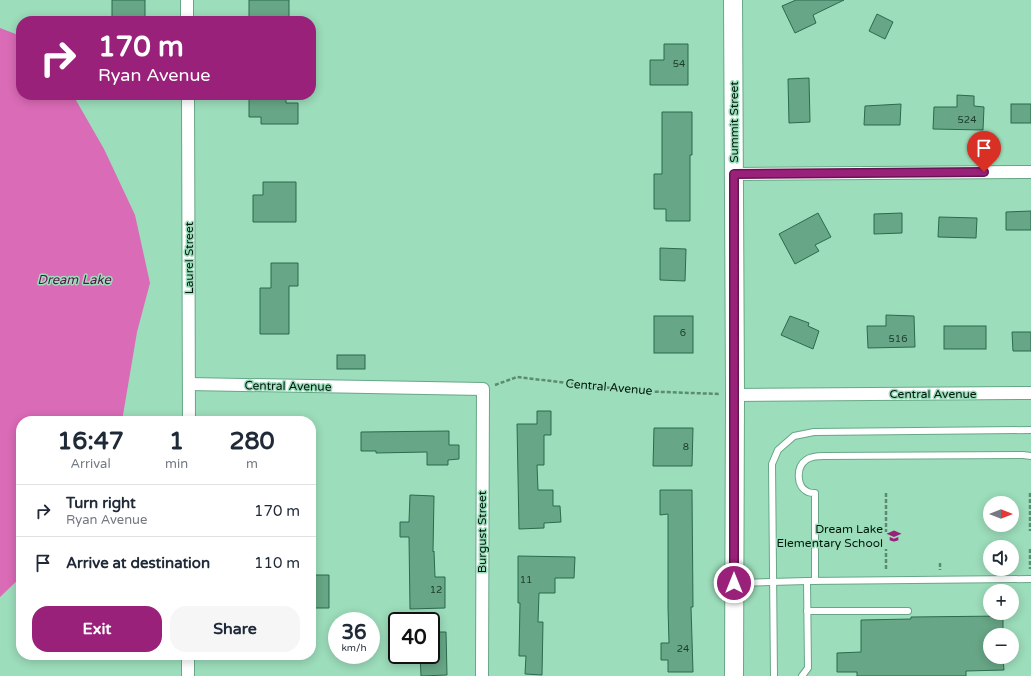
<!DOCTYPE html>
<meta charset="utf-8">
<style>
body{margin:0;font-family:"Varela Round",sans-serif;background:#f6f6f7;color:#1f2937;height:100vh;display:flex;flex-direction:column;font-size:15px;white-space:nowrap}
*{box-sizing:border-box;margin:0}
p{font-size:13px;color:#747a83}
.icon{flex:none;width:22px;height:22px;fill:none;stroke:currentColor;stroke-width:2;stroke-linecap:round;stroke-linejoin:round}
.map{position:relative;flex:1;overflow:hidden}
.details{position:absolute;left:16px;top:416px;width:300px;height:244px;display:flex;flex-direction:column;background:#fff;border-radius:16px;box-shadow:0 2px 10px #0003}
.details>*{flex:none}
.guide{position:absolute;left:16px;top:16px;width:300px;height:84px;border-radius:16px;box-shadow:0 2px 10px #0003;background:#9a217a;color:#fff;overflow:hidden}
.needle{width:26px;rotate:90deg}
.buttons{position:absolute;left:983px;top:496px;display:grid;gap:8px}
.buttons a{display:grid;place-items:center;width:36px;height:36px;border-radius:50%;background:#fff;box-shadow:0 2px 10px #0003;font-size:20px}
.speed{position:absolute;left:328px;top:612px;display:flex;gap:8px;font-size:20px;font-weight:700;text-align:center}
.speed>*{display:grid;place-content:center;width:52px;height:52px;border-radius:50%;background:#fff;box-shadow:0 2px 10px #0003;line-height:1}
.speed small{font-size:10px;font-weight:400}
.speed .limit{border:2px solid #111;border-radius:6px;background:#fff;color:#111}
.pin{position:absolute;display:grid;place-items:center;width:34px;height:34px;color:#fff;margin:-41px -17px;border-radius:50% 50% 50% 0;rotate:-45deg;box-shadow:0 0 4px #0007}
.pin .icon{rotate:45deg}
.me{position:absolute;width:44px;margin:-22px;rotate:0deg;stroke-linejoin:round;filter:drop-shadow(0 0 3px #0008)}
.turn{display:flex;align-items:center;gap:14px;height:84px;padding:0 16px;font-size:18px}
.turn .icon{width:52px;height:52px;stroke-width:2.5}
.turn b{display:block;font-size:28px;line-height:34px}
.eta{display:flex;justify-content:space-evenly;align-items:center;height:68px;text-align:center}
.eta b{font-size:24px;font-weight:700;line-height:28px}
.primary-button{display:flex;gap:8px;margin-top:auto;padding:8px 16px}
.primary-button a{flex:1;height:46px;border-radius:16px;background:#9a217a;color:#fff;font-size:16px;font-weight:700;line-height:46px;text-align:center}
.primary-button a+a{background:#f6f6f7;color:#1f2937}
ul{padding:0;list-style:none}
li{display:flex;align-items:center;gap:12px;height:52px;padding:0 16px;border-top:1px solid #e0e1e3}
li div{flex:1}
li b{display:block;font-size:15px}
li em{font-style:normal}
.map>svg:first-child{display:block}
.water{fill:#da6bb6}
.building{fill:#67a686;stroke:#2b6b4e}
.lines{fill:none;stroke-linecap:round;stroke-linejoin:round}
.lane-casing{stroke:#67a787;stroke-width:8}
.street-casing{stroke:#67a787;stroke-width:14}
.secondary-casing{stroke:#67a787;stroke-width:20}
.path{stroke:#5b8b73;stroke-width:2.5;stroke-dasharray:4 2;stroke-linecap:butt}
.lane{stroke:#fff;stroke-width:6}
.street{stroke:#fff;stroke-width:12}
.secondary{stroke:#fff;stroke-width:18}
.route-casing{stroke:#64154f;stroke-width:10}
.route{stroke:#9a217a;stroke-width:7}
.labels{text-anchor:middle;dominant-baseline:central;stroke-width:3;stroke-linejoin:round;paint-order:stroke}
.number-label{font-size:10px;fill:#1a3c2b}
.street-label{font-size:12px;fill:#00180d;stroke:#9cddbb}
.poi-label{font-size:12px;fill:#00180d;stroke:#9cddbb;text-anchor:end}
.water-label{font-size:13px;font-style:italic;fill:#571144;stroke:#9cddbb}
</style>
<div class="map">
<svg width="1031" height="676" viewBox="0 0 1031 676">
<rect width="100%" height="100%" fill="#9cddbb"/>
<polygon class="water" points="0,28 21,36 21,95 73,95 104,149 135,215 150,283 137,332 122,421 21,421 21,577 0,597"/>
<g class="building">
<rect x="112" y="0" width="33" height="21"/>
<rect x="249" y="0" width="40" height="21"/>
<polygon points="796,0 844,0 813,15 816,23 795,33 782,6"/>
<polygon points="877,14 893,22 885,39 869,31"/>
<polygon points="664,44 688,44 688,85 650,85 650,60 664,60"/>
<polygon points="809,78 810,122 789,123 788,79"/>
<polygon points="249,95 286,95 286,103 298,103 298,124 261,124 261,117 249,117"/>
<polygon points="957,95 974,96 974,106 984,107 983,130 933,129 934,107 957,107"/>
<polygon points="901,104 900,125 864,125 865,106"/>
<rect x="1011" y="104" width="20" height="19"/>
<polygon points="662,112 692,112 692,155 690,155 690,221 666,221 666,209 654,209 654,174 662,174"/>
<polygon points="263,182 296,182 296,222 253,222 253,195 263,195"/>
<polygon points="1031,211 1031,230 1006,230 1006,212"/>
<polygon points="818,213 831,237 815,245 819,251 795,264 779,234"/>
<polygon points="902,213 902,233 874,234 874,214"/>
<polygon points="939,217 977,218 976,238 938,237"/>
<polygon points="660,248 686,249 685,281 660,280"/>
<polygon points="271,263 298,263 298,286 289,286 289,334 260,334 260,288 271,288"/>
<polygon points="886,315 914,316 915,347 868,348 867,326 886,326"/>
<rect x="654" y="316" width="39" height="37"/>
<polygon points="790,316 809,323 808,326 819,331 813,349 781,335"/>
<rect x="944" y="326" width="42" height="23"/>
<polygon points="1012,332 1031,332 1031,351 1013,351"/>
<rect x="337" y="355" width="28" height="14"/>
<polygon points="537,411 551,411 551,435 544,435 544,465 537,465 538,490 553,490 553,506 560,506 561,522 544,523 544,528 519,529 517,424 537,424"/>
<polygon points="654,428 693,428 692,466 653,466"/>
<polygon points="449,431 449,445 459,445 459,459 448,460 448,465 427,465 427,452 376,453 376,451 361,451 361,432"/>
<polygon points="660,490 692,490 693,607 691,607 693,672 668,672 668,660 661,660 661,643 669,643 668,607 668,514 660,515"/>
<polygon points="410,495 434,496 433,552 434,551 435,577 445,577 445,608 410,609 409,537 400,537 400,522 409,522"/>
<polygon points="518,556 575,557 574,578 555,578 555,593 539,593 538,622 543,622 542,675 525,674 526,656 519,656 520,603 518,603"/>
<polygon points="311,575 329,575 329,608 313,608 313,595 311,595"/>
<polygon points="1003,616 1003,635 990,635 990,657 1003,657 1004,670 966,671 966,676 857,676 857,672 837,672 837,653 861,652 861,620 911,619 911,617"/>
<polygon points="431,632 446,632 447,675 421,676 420,655 431,655"/>
</g>
<g class="lines">
<g class="lane-casing">
<g id="lane">
<path d="M815,581V493C813,493 810,493 808,492C796,487 796,467 806,460C811,456 818,456 824,456L1023,455L1031,456"/>
<polyline points="737,583 807,581 1031,579"/>
<polyline points="807,611 908,611"/>
<polyline points="774,676 772,464 778,450 794,436 814,432 1031,430"/>
<polyline points="802,676 808,668 807,581"/>
</g>
</g>
<g class="street-casing">
<g id="street">
<polyline points="187,0 187,21"/>
<polyline points="188,95 189,421"/>
<polyline points="734,174 1031,172"/>
<polyline points="189,384 483,389 482,676"/>
<polyline points="735,395 1031,393"/>
<polyline points="188,676 188,655"/>
</g>
</g>
<g class="secondary-casing">
<polyline id="secondary" points="733,0 735,395 734,676"/>
</g>
<g class="path">
<polyline points="495,385 517,377 636,391 720,394"/>
<polyline points="886,493 886,532"/>
<polyline points="1030,493 1030,531"/>
<polyline points="1030,549 1030,569"/>
<polyline points="940,563 940,570"/>
<polyline points="886,569 886,549"/>
</g>
<use href="#lane" class="lane"/>
<use href="#street" class="street"/>
<use href="#secondary" class="secondary"/>
</g>
<g class="lines">
<g class="route-casing">
<polyline id="route" points="734,583 734,174 984,172"/>
</g>
<use href="#route" class="route"/>
</g>
<defs>
<g id="school-bare" transform="scale(1.08)"><path d="M0-5L7-2L0 1L-7-2ZM-4 1L0 2.5L4 1V4Q0 6-4 4Z" fill="#9a217a" stroke="#9cddbb" stroke-width="2.5" paint-order="stroke"/></g>
</defs>
<g fill-rule="evenodd">
<use href="#school-bare" x="894" y="536"/>
</g>
<g class="labels">
<g class="number-label">
<text x="679" y="64">54</text>
<text x="967" y="120">524</text>
<text x="683" y="333">6</text>
<text x="898" y="339">516</text>
<text x="686" y="447">8</text>
<text x="526" y="580">11</text>
<text x="436" y="590">12</text>
<text x="683" y="649">24</text>
</g>
<g class="street-label">
<text transform="translate(734 122) rotate(-90)">Summit Street</text>
<text transform="translate(189 258) rotate(-90)">Laurel Street</text>
<text transform="translate(288 386) rotate(1)">Central Avenue</text>
<text transform="translate(609 387) rotate(5)">Central Avenue</text>
<text x="933" y="394">Central Avenue</text>
<text transform="translate(482 532) rotate(-90)">Burgust Street</text>
</g>
<g class="poi-label">
<text x="883" y="529">Dream Lake<tspan x="883" dy="14">Elementary School</tspan></text>
</g>
<g class="water-label">
<text x="74" y="280">Dream Lake</text>
</g>
</g>
</svg>
<div class="buttons">
<a><svg class="needle" viewBox="-14 -14 28 28"><path d="M0-13l5 13h-10z" fill="#e53935"/><path d="M0 13l5-13h-10z" fill="#747a83"/></svg></a>
<a><svg class="icon" aria-label="sound" viewBox="0 0 24 24"><path d="M4 9h4l5-4v14l-5-4H4zM17 9q2 3 0 6"/></svg></a>
<a>+</a>
<a>−</a>
</div>
<div class="speed"><div>36<small>km/h</small></div><div class="limit">40</div></div>
<div class="pin" style="left:984px;top:172px;background:#d93025"><svg class="icon" aria-label="arrive" viewBox="0 0 24 24"><path d="M6 21V4h12l-3 4 3 4H6"/></svg></div>
<svg class="me" style="left:734px;top:583px" viewBox="-20 -20 40 40"><circle r="17" fill="#9a217a" stroke="#fff" stroke-width="3"/><path d="M0-11L8 9 0 5-8 9z" fill="#fff"/></svg>
<div class="guide">
<div class="turn"><svg class="icon" aria-label="right" viewBox="0 0 24 24"><path d="M7 20v-9h11M14 6l5 5-5 5"/></svg><div><b>170 m</b>Ryan Avenue</div></div>
</div>
<section class="details">
<div class="eta">
<div><b>16:47</b><p>Arrival</p></div>
<div><b>1</b><p>min</p></div>
<div><b>280</b><p>m</p></div>
</div>
<ul>
<li><svg class="icon" aria-label="right" viewBox="0 0 24 24"><path d="M7 20v-9h11M14 6l5 5-5 5"/></svg><div><b>Turn right</b><p>Ryan Avenue</p></div><em>170 m</em></li>
<li><svg class="icon" aria-label="arrive" viewBox="0 0 24 24"><path d="M6 21V4h12l-3 4 3 4H6"/></svg><div><b>Arrive at destination</b></div><em>110 m</em></li>
</ul>
<div class="primary-button"><a>Exit</a><a>Share</a></div>
</section>
</div>
